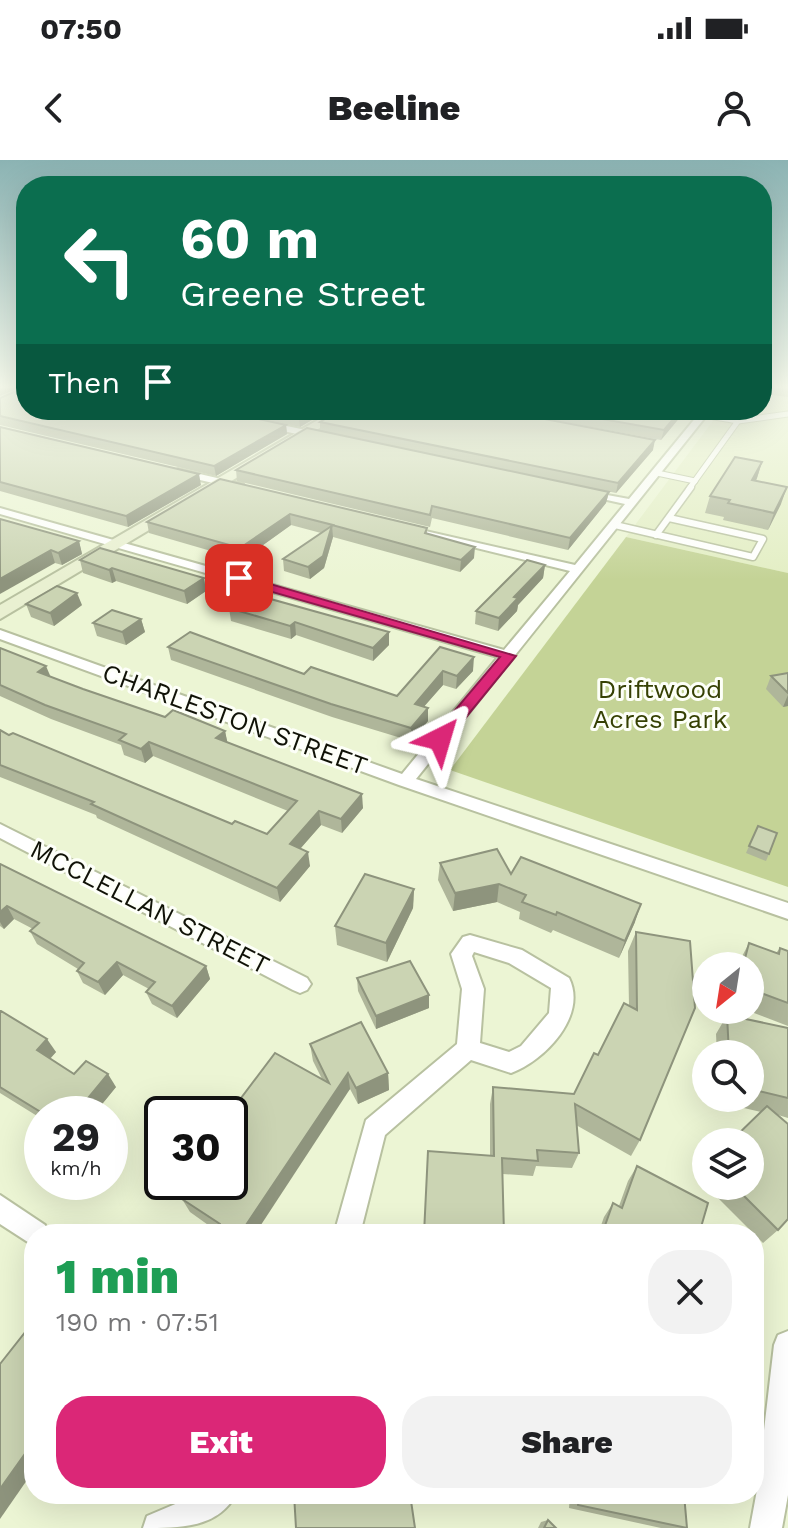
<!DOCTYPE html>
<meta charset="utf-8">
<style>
body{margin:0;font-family:"Work Sans",sans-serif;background:#f2f2f2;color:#202124;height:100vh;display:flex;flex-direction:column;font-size:30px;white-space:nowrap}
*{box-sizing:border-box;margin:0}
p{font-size:26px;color:#757577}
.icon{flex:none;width:44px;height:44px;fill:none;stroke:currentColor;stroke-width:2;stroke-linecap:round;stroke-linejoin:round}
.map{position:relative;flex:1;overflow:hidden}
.details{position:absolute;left:24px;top:1064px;width:740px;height:280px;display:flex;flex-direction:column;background:#fff;border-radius:32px;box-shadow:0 8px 32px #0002}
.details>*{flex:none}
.banner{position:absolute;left:16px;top:16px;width:756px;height:244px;border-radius:32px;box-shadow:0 8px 32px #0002;background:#0b6e4f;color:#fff;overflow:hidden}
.needle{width:52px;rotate:210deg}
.tools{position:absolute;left:692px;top:792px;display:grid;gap:16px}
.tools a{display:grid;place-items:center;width:72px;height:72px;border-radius:50%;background:#fff;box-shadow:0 8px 32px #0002;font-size:40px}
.speed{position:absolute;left:24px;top:936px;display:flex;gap:16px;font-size:40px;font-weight:700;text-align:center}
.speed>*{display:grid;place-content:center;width:104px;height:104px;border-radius:50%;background:#fff;box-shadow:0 8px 32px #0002;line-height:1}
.speed small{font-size:20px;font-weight:400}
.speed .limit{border:4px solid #111;border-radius:12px;background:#fff;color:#111}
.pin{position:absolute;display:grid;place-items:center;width:68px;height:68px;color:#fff;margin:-34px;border-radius:16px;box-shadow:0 4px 12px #0006}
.me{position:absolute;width:88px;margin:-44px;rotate:40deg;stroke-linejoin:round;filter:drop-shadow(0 0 6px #0008)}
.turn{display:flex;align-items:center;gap:28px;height:168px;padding:0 32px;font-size:36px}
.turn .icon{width:104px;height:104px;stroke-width:2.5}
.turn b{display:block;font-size:56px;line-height:68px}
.then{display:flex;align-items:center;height:76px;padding:0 32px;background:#0003;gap:16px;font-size:30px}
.round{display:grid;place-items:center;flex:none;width:84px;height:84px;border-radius:32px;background:#f2f2f2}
.head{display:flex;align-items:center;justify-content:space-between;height:136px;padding:0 32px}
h1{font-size:48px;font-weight:800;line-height:60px;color:#1e9e55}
.action{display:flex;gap:16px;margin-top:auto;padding:16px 32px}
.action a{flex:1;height:92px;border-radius:32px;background:#db2777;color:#fff;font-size:32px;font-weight:800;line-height:92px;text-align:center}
.action a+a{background:#f2f2f2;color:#202124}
.status{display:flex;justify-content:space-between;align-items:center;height:56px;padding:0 40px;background:#fff;direction:ltr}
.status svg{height:22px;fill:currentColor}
header{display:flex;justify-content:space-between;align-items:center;height:104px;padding:0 32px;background:#fff;font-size:36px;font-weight:800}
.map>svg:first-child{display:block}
.built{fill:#e3eec4}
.green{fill:#c4d396}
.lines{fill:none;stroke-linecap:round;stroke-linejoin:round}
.lane-far1-casing{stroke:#b8c1a0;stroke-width:7}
.lane-casing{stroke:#b8c1a0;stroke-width:9}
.street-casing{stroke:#b8c1a0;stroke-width:4}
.secondary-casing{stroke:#b8c1a0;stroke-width:4}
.lane-far1{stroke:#fff;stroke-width:5}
.lane{stroke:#fff;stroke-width:6}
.street{fill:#fff;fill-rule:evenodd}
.secondary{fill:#e9f0d1;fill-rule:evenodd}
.wall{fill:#afb69a}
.shaded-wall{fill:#8e947d}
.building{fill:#cbd4b3;stroke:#8e947d;stroke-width:2}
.route{fill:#db2777;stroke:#8e194d;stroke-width:2}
.labels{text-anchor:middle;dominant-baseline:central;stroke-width:6;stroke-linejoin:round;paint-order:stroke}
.park-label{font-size:26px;fill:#364104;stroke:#fdfff8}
.street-label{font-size:26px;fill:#101207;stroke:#fdfff8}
</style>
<div class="status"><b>07:50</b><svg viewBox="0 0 49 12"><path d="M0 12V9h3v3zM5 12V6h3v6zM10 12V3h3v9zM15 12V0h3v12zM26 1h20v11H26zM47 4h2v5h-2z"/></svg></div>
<header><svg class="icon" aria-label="back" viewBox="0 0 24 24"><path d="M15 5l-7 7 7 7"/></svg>Beeline<svg class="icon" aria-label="person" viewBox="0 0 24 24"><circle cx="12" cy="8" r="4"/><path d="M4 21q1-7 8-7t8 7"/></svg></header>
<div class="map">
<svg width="788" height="1368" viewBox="0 0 788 1368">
<rect width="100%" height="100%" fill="#ecf5d4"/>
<polygon class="built" points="762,228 788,228 788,413 626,377 721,250 762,250"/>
<polygon class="green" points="626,377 788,413 788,727 450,610"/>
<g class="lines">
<g class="lane-far1-casing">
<g id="lane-far1">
<polyline points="703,255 738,261 788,254"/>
<polyline points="657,313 695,321"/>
<polyline points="689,329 738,261"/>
</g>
</g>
<g class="lane-casing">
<g id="lane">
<polyline points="615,365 753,397 763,379 669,358"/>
<polyline points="656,375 691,327"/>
</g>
</g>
<g class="street-casing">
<g id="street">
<polygon points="702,250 711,250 416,619 788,743 788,759 399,625 0,479 0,470 402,614 498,497 0,354 0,348 504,490 570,411 399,369 399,365 575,405 625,344 580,334 580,330 629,339"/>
<polygon points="263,261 320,273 325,276 320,279 260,266"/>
<polygon points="178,309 243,324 244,326 239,329 174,314 173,312"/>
<polygon points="0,664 307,818 311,824 307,830 300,833 293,830 0,678"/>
<path d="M470,775L522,790L569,818C588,856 544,901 511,913L471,900L385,975L360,1074H334L366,960L457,884L462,829L451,794L463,777ZM474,792L509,803L551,828L549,853L521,886L509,892L480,883L484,829L472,796Z"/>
<polygon points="0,1035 45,1065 49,1074 34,1074 34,1086 0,1064"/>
<polygon points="788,1171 788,1335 782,1368 750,1368 757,1330 774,1185 778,1175"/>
<path d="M199,1334H236C218,1368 181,1368 143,1368L147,1356Z"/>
</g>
</g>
<g class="secondary-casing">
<polygon id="secondary" points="335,250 350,250 0,459 0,445"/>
</g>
<use href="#lane-far1" class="lane-far1"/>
<use href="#lane" class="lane"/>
<use href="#street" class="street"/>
<use href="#secondary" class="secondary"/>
</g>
<g class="wall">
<polygon points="765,228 788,228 788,237 763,234"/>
<polygon points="0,238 286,265 287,274 216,316 0,265"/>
<polygon points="220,250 329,250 300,267"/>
<polygon points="499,250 686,250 661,280"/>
<polygon points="320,262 653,290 616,333 471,303 609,332 606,343 568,390 432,358 430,367 237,321 236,310 320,271"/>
<polygon points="0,267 201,325 128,367 0,331"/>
<polygon points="762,302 756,321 781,344 768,370 723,360 724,357 705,353 710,336"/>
<polygon points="220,319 427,368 427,373 474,398 460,412 333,377 324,408 310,419 284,411 283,399 321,373 291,365 242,400 149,373 147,362"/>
<polygon points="0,359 79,381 82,394 62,405 55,403"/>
<polygon points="80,400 204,418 206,431 187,444 116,421 112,423 83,413"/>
<polygon points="545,405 543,418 518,445 517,451 498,471 475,464 476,451"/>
<polygon points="249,433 389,485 373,501 296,475 291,479 231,461 229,448"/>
<polygon points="26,444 82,445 54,466 31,457"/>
<polygon points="141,459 145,472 126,485 97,476 93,463"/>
<polygon points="168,487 304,514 397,536 440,487 473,511 456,529 443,525 424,546 428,561 411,581 332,557 171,500"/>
<polygon points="0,488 50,516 83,529 165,557 225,571 227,582 363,648 342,673 321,665 300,689 310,706 280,742 97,658 96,655 0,617 0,570 9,575 232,664 267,674 288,651 153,596 145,603 124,595 121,585 51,559 0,536"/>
<polygon points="788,513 788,546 783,547 766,529 771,516"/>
<polygon points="758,666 769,694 766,701 746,693"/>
<polygon points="440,703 511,714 635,762 619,798 553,770 551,773 519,759 520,752 497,742 453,751 438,720"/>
<polygon points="0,704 206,806 210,819 177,858 152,844 146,832 149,829 123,815 105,835 83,823 77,811 78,809 37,784 30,771 33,769 14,759 4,769 0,766"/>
<polygon points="414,729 413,748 387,802 337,785 335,766"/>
<polygon points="636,772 640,980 631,996 576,965 579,993 572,1008 536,1006 533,1016 503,1014 490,996 490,944 493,927 574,934 629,846 628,791"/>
<polygon points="749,783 776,793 780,788 788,791 788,866 746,850 750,850 750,806 737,806"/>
<polygon points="357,818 429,835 429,848 376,869 358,831"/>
<polygon points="0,851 56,892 50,899 74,914 116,927 94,954 42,954 42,959 0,933"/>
<polygon points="727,855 788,868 788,958 778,955 778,1070 763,1083 706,1026 750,1026 761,952 718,942 718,938 750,938 750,894 717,894 716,874"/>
<polygon points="310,884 388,913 389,930 358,944 350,929 218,1072 190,1052 182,1039 322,919 313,901"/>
<polygon points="637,1006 699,1074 598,1074 604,1057 613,1043 619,1046 628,1021"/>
<polygon points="706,1006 706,1026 697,1017"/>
<polygon points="570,1334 684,1334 687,1368 661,1368 569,1348"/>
<polygon points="548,1360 556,1368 538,1368 541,1362"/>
</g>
<g class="shaded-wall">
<polygon points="0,228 19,228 0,236"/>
<polygon points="312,250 329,250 300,267 299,257"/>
<polygon points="681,250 686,250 661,280 664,270"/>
<polygon points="286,265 287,274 216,316 214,306"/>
<polygon points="655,280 653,290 616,333 618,323"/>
<polygon points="762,302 757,318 747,337 752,320"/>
<polygon points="199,314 201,325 128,367 126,356"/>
<polygon points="787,327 781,344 768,370 774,353"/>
<polygon points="609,332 606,343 568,390 570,378"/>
<polygon points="290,354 291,365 242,400 240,388"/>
<polygon points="332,365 333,377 324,408 310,419 308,407"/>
<polygon points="79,381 82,394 62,405 58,393"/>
<polygon points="475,387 474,398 460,412 461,400"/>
<polygon points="51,390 55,403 0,434 0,419"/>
<polygon points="545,405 543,418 518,445 517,451 498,471 499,458 514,437"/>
<polygon points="112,408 116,421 112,423 109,410"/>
<polygon points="204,418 206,431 187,444 184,431"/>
<polygon points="77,433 82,445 54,466 50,453"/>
<polygon points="141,459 145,472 126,485 122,472"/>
<polygon points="295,462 296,475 291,479 290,466"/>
<polygon points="389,472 389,485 373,501 373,488"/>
<polygon points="474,497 473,511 456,529 457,516"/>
<polygon points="46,506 52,520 38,512"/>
<polygon points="443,511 443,525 415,557 415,544"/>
<polygon points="788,535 788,546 783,547"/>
<polygon points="428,548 428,561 411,581 411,568"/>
<polygon points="225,571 228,585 216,578"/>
<polygon points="149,582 153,596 145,603 141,589"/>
<polygon points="362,634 363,648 342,673 341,659"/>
<polygon points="319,651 321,665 292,698 290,684"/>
<polygon points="308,692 310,706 280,742 277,728"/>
<polygon points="499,724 497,742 453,751 455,733"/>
<polygon points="414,729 413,748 387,802 386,783"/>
<polygon points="641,744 635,762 619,798 625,781"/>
<polygon points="7,746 14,759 4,769 0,762 0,752"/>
<polygon points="117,802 123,815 105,835 98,822"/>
<polygon points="206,806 210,819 177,858 172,846"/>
<polygon points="429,835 429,848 376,869 376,856"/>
<polygon points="47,879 56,892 46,903 37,890"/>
<polygon points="348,913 350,929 255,1074 240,1074"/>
<polygon points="388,913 389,930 358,944 356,928"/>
<polygon points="108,914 116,927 94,954 75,954"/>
<polygon points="34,1281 34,1310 0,1359 0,1329"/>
</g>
<g class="building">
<polygon points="23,228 26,228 26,250 217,250 286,265 214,306 0,256 0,238"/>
<polygon points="263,250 312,250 299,257"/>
<polygon points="340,250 497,250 655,280 618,323 320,262"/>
<polygon points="551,250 681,250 664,270"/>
<polygon points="0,267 199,314 126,356 0,322"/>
<polygon points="307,268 609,332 570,378 432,346 430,355 236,310"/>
<polygon points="735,297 762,302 752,320 787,327 774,353 728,343 730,340 710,336"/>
<polygon points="220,319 427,368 425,373 475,387 461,400 332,365 323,396 308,407 283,399 333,365 290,354 240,388 147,362"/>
<polygon points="0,359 79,381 58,393 51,390 0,419"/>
<polygon points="100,388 204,418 184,431 112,408 109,410 80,400"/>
<polygon points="527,400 545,405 514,437 518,438 499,458 476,451"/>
<polygon points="57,426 77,433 50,453 26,444"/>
<polygon points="249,433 389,472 373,488 295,462 290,466 229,448"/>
<polygon points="112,450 141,459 122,472 93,463"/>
<polygon points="190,472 304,514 311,507 397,536 440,487 474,497 457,516 443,511 415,544 428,548 411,568 331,544 168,487"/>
<polygon points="0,488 46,506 38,512 83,529 165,557 173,550 225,571 216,578 362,634 341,659 319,651 290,684 308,692 277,728 91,644 94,642 0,605 0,570 9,575 13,573 232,664 235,661 267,674 297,641 149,582 141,589 119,580 126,574 45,545 0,525"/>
<polygon points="788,513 788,533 771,516"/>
<polygon points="758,666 777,673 769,694 749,686"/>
<polygon points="497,689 511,714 521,697 641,744 625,781 557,752 556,755 522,742 526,735 499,724 455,733 440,703"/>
<polygon points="0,704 206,806 172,846 146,832 155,822 117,802 98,822 77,811 84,803 30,771 39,763 7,746 0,752"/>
<polygon points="365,714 414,729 386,783 335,766"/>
<polygon points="636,772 690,781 695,848 640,980 575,944 579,993 537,990 538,1001 502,998 504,1074 424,1074 428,991 494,996 493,927 574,934 594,893 598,895 624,843 637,850"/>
<polygon points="749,783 779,794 780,788 788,791 788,843 750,829 750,806 743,806"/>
<polygon points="410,801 429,835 376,856 357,818"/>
<polygon points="0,851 1,851 47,879 37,890 74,914 86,901 108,914 75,954 44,954 0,927"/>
<polygon points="727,855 788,868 788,938 750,929 750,894 729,894"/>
<polygon points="361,862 388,913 356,928 348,913 240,1074 218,1074 220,1064 182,1039 194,1022 230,1022 230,954 229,954 275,893 329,923 310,884"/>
<polygon points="767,946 788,964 788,1059 778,1070 734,1026 750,1026 750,982 730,982"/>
<polygon points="637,1006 708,1043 699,1074 602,1074 613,1043 622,1048"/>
<polygon points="34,1161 34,1281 0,1329 0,1204"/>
<polygon points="294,1334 410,1334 415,1368 296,1368"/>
<polygon points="578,1334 684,1334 687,1368 578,1345"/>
<polygon points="548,1360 556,1368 544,1368"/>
</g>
<linearGradient id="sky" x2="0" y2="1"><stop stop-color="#8bb3b3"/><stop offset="0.54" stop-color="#f6faec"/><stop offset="1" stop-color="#f6faec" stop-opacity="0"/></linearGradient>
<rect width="788" height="420" fill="url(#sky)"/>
<polygon class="route" points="234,416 243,416 516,496 445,583 434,583 434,575 500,497 234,421"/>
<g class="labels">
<g class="park-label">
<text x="660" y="529">Driftwood<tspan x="660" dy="30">Acres Park</tspan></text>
</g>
<g class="street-label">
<text transform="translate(235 559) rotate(20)">CHARLESTON STREET</text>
<text transform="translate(150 747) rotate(27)">MCCLELLAN STREET</text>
</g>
</g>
</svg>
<div class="tools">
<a><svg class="needle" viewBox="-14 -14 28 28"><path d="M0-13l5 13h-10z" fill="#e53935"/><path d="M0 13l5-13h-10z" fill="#757577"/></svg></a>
<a><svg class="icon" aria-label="search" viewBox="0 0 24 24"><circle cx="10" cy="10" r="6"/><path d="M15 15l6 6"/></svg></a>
<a><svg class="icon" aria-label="layers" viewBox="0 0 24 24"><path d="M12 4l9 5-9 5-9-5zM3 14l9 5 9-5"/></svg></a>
</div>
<div class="speed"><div>29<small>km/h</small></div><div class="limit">30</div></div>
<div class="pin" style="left:239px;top:418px;background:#d93025"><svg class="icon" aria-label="arrive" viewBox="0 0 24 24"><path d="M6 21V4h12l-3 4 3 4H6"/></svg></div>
<svg class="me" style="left:440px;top:579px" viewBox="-20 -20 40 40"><path d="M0-17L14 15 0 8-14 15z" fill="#db2777" stroke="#fff" stroke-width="4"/></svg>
<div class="banner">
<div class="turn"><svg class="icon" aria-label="left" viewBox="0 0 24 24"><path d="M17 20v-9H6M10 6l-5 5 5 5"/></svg><div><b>60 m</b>Greene Street</div></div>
<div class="then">Then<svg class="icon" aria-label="arrive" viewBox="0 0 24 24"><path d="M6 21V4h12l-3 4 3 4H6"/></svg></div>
</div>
<section class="details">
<div class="head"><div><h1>1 min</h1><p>190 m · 07:51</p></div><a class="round"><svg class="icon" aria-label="close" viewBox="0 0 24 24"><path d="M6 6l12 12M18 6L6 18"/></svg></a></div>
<div class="action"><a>Exit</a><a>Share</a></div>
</section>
</div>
